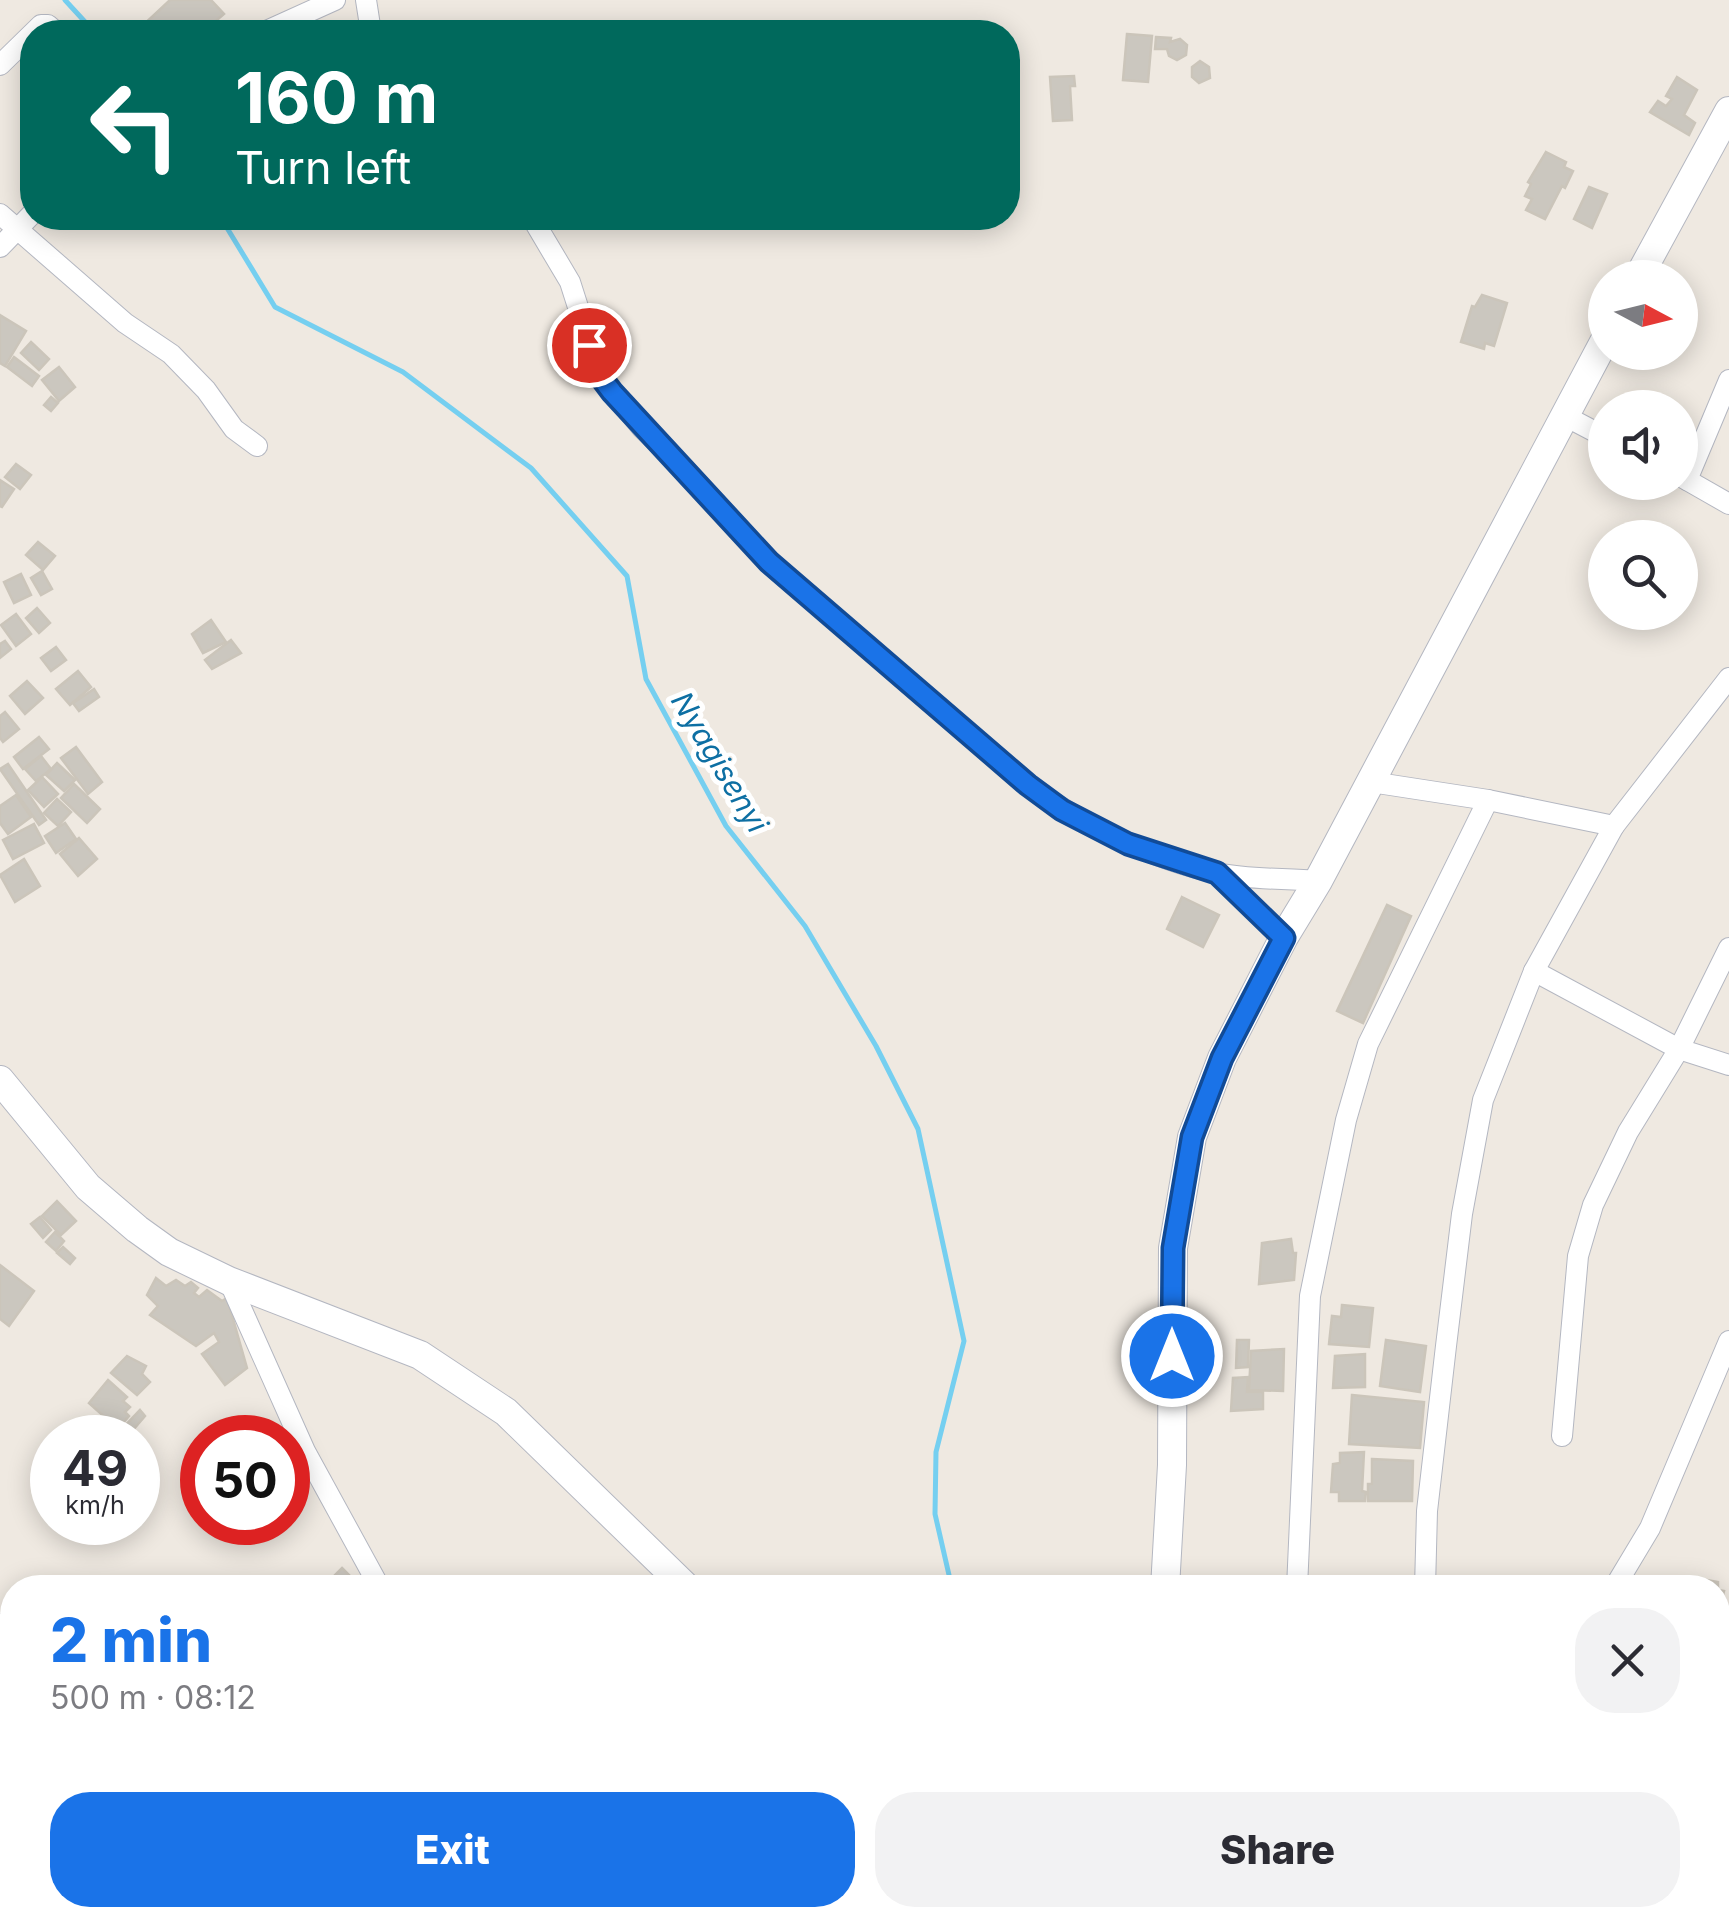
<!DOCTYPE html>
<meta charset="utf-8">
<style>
body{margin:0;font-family:Inter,sans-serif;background:#f2f2f3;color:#2b2b33;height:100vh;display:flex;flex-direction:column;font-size:38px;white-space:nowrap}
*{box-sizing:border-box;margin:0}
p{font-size:32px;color:#7c7c81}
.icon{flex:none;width:55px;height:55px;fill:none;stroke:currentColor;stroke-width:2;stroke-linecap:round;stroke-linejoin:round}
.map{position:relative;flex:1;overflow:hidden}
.panel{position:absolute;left:0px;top:1575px;width:1730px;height:352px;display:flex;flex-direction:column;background:#fff;border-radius:40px 40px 0 0;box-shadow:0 5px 25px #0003}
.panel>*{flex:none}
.guide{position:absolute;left:20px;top:20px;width:1000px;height:210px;border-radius:40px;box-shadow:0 5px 25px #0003;background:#00695c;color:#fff;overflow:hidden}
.needle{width:65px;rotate:97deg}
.tools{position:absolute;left:1588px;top:260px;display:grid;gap:20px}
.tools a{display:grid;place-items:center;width:110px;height:110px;border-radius:50%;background:#fff;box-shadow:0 5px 25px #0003;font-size:50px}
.speed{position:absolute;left:30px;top:1415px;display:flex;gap:20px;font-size:50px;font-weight:700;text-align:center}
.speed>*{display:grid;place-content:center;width:130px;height:130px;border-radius:50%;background:#fff;box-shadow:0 5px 25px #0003;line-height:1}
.speed small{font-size:25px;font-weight:400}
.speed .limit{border:15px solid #d22;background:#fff;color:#111}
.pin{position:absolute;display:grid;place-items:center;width:85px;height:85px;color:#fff;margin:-42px;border:5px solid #fff;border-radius:50%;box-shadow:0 2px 10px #0007}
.me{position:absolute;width:110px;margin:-55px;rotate:0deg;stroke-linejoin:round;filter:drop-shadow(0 0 8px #0008)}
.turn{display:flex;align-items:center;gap:35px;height:210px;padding:0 50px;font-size:45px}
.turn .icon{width:130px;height:130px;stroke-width:2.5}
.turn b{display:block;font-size:70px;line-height:85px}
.round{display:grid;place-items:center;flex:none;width:105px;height:105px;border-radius:40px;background:#f2f2f3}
.overview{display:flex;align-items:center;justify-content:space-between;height:170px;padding:0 50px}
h1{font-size:60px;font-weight:800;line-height:75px;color:#1a73e8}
.action{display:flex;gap:20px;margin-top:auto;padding:20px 50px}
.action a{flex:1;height:115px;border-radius:40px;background:#1a73e8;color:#fff;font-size:40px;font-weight:800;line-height:115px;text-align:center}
.action a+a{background:#f2f2f3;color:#2b2b33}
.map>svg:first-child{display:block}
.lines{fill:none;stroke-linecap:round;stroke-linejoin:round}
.stream{stroke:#75cff0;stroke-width:5}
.building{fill:#cbc7bf;stroke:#cbc5ba;stroke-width:2.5}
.street-casing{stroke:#b4b7c1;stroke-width:22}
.secondary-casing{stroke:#b4b7c1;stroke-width:30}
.street{stroke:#fff;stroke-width:20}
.secondary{stroke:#fff;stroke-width:28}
.route-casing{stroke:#114b97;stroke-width:25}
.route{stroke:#1a73e8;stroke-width:18}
.labels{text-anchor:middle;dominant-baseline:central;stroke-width:10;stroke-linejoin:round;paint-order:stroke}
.water-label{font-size:30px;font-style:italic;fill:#0d6fa3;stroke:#fff}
</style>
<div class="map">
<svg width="1729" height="1926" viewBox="0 0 1729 1926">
<rect width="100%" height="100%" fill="#efe9e1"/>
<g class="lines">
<g class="stream">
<polyline points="65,0 87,24 102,32"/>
<polyline points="221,218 275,307 403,372 531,468 627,576 646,679 726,826 805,926 876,1046 918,1129 964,1341 936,1452 935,1514 952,1588"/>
<polyline points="980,1926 983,1915"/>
</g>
</g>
<g class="building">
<polygon points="170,0 211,0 224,14 203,32 144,32 140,28"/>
<polygon points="1127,34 1152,36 1148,82 1123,80"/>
<polygon points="1156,37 1171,38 1170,42 1180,39 1187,45 1186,55 1177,60 1169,56 1167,49 1155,49"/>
<polygon points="1200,61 1209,67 1210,78 1199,83 1192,77 1192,67"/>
<polygon points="1074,76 1075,86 1070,86 1072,120 1053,121 1050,77"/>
<polygon points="1677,77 1697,90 1684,115 1695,123 1689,135 1650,112 1658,101 1666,106 1672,99 1666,96"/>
<polygon points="1546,152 1566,162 1564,167 1573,171 1565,188 1562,186 1545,219 1526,210 1532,199 1525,196 1531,184 1528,182"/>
<polygon points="1589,187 1607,194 1592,228 1574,219"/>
<polygon points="1482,295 1507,303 1494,346 1485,343 1484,349 1461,342 1472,306 1475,307"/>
<polygon points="0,315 26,331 5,366 0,363"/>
<polygon points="31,342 49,359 39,370 21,353"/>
<polygon points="14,357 39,376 32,386 7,367"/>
<polygon points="59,367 75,387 59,401 42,380"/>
<polygon points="51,397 58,403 51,411 44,405"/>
<polygon points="16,464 31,475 20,489 5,477"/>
<polygon points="0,480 14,489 2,507 0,506"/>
<polygon points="38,542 55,556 43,570 26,555"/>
<polygon points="42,571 52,589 41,595 31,578"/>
<polygon points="21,574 31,595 14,603 4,582"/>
<polygon points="37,608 50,623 39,633 26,618"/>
<polygon points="16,614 31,634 16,646 1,625"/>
<polygon points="211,620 226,642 203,653 192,634"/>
<polygon points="231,640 241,653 212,669 205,660"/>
<polygon points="5,641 11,649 0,658 0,644"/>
<polygon points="56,647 66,660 51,671 41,658"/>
<polygon points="78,671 91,687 70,705 56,689"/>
<polygon points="27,681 43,698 25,714 10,696"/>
<polygon points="94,689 99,697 79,711 73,703"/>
<polygon points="5,712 19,729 3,742 0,738 0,716"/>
<polygon points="39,737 49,749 23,769 14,757"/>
<polygon points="76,747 102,782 88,794 61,758"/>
<polygon points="41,756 51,769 36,781 25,769"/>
<polygon points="57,763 75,780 64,791 46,775"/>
<polygon points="8,764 46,820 39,825 0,769"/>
<polygon points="42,777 58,794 44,807 28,790"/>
<polygon points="74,784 100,809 87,823 61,798"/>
<polygon points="16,795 31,817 8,834 0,823 0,806"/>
<polygon points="57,799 71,812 58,826 44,813"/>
<polygon points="65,823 76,839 56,853 45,836"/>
<polygon points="34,824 44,843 13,859 3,840"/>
<polygon points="79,838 97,859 78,876 60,854"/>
<polygon points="24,859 40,886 15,902 0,875"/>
<polygon points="1182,897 1219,915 1203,947 1167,929"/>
<polygon points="1387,905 1411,916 1363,1023 1337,1011"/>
<polygon points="57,1201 76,1221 61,1235 42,1216"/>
<polygon points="40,1217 51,1230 43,1238 31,1224"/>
<polygon points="55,1232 64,1241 56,1251 46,1242"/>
<polygon points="1291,1239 1293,1253 1296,1253 1294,1280 1259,1284 1262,1243"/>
<polygon points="63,1247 75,1258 70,1264 57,1253"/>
<polygon points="0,1265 34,1291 9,1326 0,1319"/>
<polygon points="156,1278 166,1286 176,1280 185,1286 191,1282 198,1288 194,1293 199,1297 207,1290 222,1301 227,1298 247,1368 225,1385 202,1354 219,1342 214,1333 196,1346 150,1315 158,1306 147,1295"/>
<polygon points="1342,1305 1373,1308 1369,1347 1329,1344 1332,1316 1341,1317"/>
<polygon points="1237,1340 1249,1340 1248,1367 1236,1368"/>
<polygon points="1386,1340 1426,1346 1420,1392 1380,1386"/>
<polygon points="1284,1349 1283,1391 1249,1390 1251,1351"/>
<polygon points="1365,1354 1365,1387 1333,1388 1335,1356"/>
<polygon points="127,1356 146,1366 142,1374 150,1382 137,1395 111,1373"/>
<polygon points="1248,1377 1247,1392 1263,1392 1263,1409 1231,1411 1233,1378"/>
<polygon points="108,1380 127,1397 123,1401 130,1407 125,1412 129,1416 118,1429 89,1403"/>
<polygon points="1352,1395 1424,1402 1420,1448 1349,1444"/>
<polygon points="140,1410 145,1416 127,1437 120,1431"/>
<polygon points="1364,1452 1362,1491 1366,1492 1365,1501 1339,1501 1339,1492 1331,1492 1333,1464 1340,1463 1340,1453"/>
<polygon points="1372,1459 1413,1461 1412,1501 1368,1501 1368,1484 1372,1484"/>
<polygon points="342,1568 357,1583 353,1588 329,1588 326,1584"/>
<polygon points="1690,1577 1718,1582 1718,1590 1724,1591 1718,1614 1718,1588 1687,1588"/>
<polygon points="1718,1796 1729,1801 1729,1850 1718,1849 1721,1834 1718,1835"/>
<polygon points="0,1799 12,1809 0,1822"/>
<polygon points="1718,1852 1729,1854 1729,1880 1718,1883"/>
<polygon points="1729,1885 1729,1901 1718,1903 1718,1887"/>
<polygon points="1357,1915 1390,1915 1389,1919 1383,1921 1356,1918"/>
<polygon points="1448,1915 1483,1915 1482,1926 1447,1926"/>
<polygon points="1498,1915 1540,1915 1539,1926 1498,1926"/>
<polygon points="1631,1915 1640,1915 1639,1926 1631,1926"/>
<polygon points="1644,1915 1668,1915 1670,1926 1647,1926"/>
<polygon points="1611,1916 1614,1926 1590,1926 1589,1920"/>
<polygon points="1718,1916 1719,1926 1692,1926 1691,1919"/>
</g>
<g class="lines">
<g class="street-casing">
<g id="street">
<polyline points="366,0 371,32"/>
<polyline points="264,32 335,0"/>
<polyline points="0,65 41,25 48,25 56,32"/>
<polyline points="0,214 125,323 171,354 206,390 234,429 257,446"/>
<path d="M532,218L570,282L600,376L642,428L685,469L769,562L1027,785C1080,823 1153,860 1217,873C1249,880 1285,878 1318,881"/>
<polyline points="0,247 32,214"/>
<polyline points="1565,416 1605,437"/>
<polyline points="1680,476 1729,504"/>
<polyline points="1687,480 1729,380"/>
<polyline points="1371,782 1488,800 1614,826"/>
<polyline points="1217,873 1284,937"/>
<polyline points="1534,971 1679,1049 1729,1065"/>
<polyline points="229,1281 305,1451 380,1588"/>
<polyline points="1562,1436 1578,1256 1593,1205 1628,1132 1679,1049 1729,948"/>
<polyline points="1297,1588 1310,1296 1346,1120 1368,1044 1488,800"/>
<polyline points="1425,1588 1427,1511 1446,1346 1462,1214 1483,1100 1534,971 1614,826 1729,678"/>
<polyline points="1614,1588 1650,1528 1729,1341"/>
<polyline points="0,1624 12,1629"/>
<polyline points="1718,1705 1729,1690"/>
<polyline points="570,1915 578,1926"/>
<polyline points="1210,1915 1210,1926"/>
<polyline points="1548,1915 1548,1926"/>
</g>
</g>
<g class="secondary-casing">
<g id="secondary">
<polyline points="1638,278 1729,111"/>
<polyline points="0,1080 88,1187 137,1229 169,1252 229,1281 420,1355 506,1412 687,1588"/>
<polyline points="1165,1588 1172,1465 1173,1248 1192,1137 1222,1058 1284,937 1318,881 1605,340"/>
</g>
</g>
<use href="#street" class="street"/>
<use href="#secondary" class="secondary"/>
</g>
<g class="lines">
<g class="route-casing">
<polyline id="route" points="589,345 600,376 612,392 769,562 1028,785 1062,810 1128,844 1217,873 1284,938 1222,1058 1192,1137 1173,1248 1172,1356"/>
</g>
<use href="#route" class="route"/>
</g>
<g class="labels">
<g class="water-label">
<text transform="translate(720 762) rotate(59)">Nyagisenyi</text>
</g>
</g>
</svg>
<div class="tools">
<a><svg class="needle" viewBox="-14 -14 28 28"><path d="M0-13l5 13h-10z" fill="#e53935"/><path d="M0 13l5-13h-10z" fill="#7c7c81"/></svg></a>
<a><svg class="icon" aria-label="sound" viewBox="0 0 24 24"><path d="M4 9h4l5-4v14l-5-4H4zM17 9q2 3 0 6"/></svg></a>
<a><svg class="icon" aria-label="search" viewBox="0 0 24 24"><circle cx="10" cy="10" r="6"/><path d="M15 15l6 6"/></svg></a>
</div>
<div class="speed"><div>49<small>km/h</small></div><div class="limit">50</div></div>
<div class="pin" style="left:589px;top:345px;background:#d93025"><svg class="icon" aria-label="arrive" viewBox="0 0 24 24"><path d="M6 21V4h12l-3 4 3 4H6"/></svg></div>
<svg class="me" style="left:1172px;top:1356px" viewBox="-20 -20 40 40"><circle r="17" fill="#1a73e8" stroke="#fff" stroke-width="3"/><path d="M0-11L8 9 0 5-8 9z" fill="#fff"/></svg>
<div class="guide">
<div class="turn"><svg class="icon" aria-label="left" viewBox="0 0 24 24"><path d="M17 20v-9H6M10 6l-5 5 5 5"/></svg><div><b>160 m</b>Turn left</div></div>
</div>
<section class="panel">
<div class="overview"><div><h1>2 min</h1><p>500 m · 08:12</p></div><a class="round"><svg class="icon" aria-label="close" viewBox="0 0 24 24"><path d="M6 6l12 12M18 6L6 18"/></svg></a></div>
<div class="action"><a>Exit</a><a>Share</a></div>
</section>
</div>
